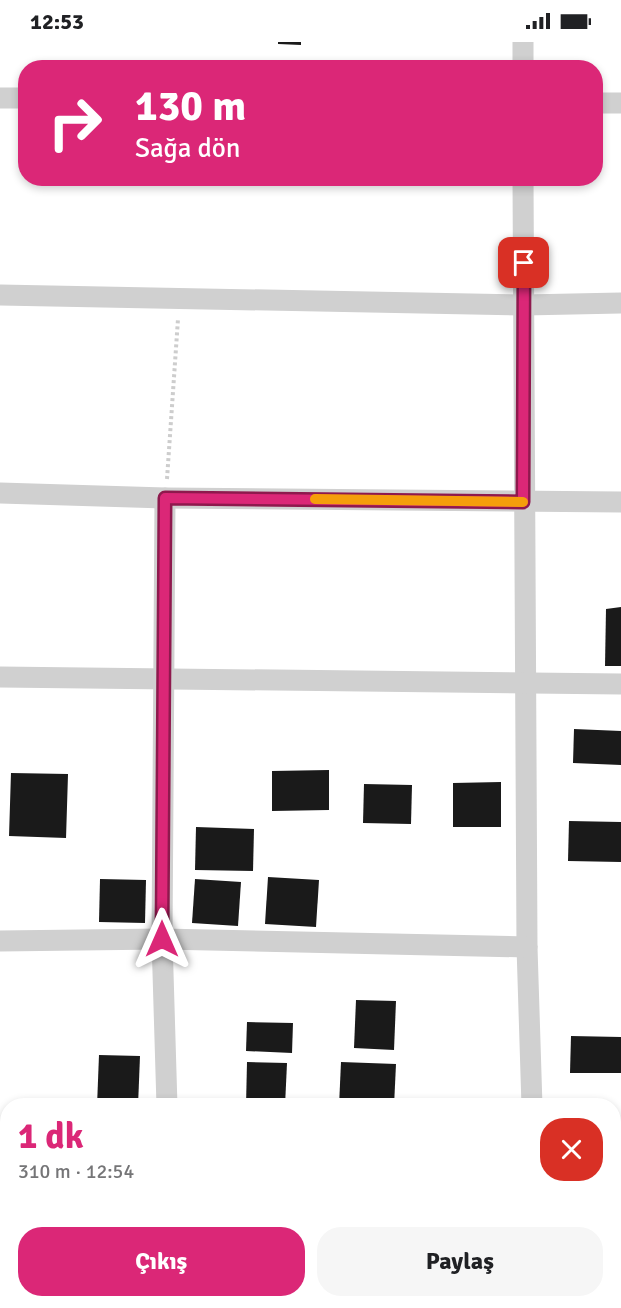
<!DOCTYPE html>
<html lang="tr">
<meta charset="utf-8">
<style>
body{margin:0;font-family:Signika,sans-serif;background:#f6f6f6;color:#202124;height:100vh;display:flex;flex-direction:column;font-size:22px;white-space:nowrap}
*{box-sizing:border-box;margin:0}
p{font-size:20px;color:#757577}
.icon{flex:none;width:33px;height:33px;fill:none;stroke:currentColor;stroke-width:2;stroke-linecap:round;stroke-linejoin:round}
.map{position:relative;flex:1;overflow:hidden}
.panel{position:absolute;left:0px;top:1056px;width:621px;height:210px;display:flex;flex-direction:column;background:#fff;border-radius:24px 24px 0 0;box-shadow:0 3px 9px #0003}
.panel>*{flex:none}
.guide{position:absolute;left:18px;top:18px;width:585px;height:126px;border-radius:24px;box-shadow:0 3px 9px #0003;background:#db2777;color:#fff;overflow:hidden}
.pin{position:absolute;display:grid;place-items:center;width:51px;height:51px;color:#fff;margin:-26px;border-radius:12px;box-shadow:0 3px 9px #0006}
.me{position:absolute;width:66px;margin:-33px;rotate:0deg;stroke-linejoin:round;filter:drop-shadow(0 0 4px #0008)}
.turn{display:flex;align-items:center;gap:21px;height:126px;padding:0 18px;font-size:27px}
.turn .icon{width:78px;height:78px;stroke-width:2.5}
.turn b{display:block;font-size:42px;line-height:51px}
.round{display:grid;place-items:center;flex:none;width:63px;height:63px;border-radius:24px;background:#f6f6f6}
.headline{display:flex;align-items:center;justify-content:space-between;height:102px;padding:0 18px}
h1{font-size:36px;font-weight:700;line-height:45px;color:#db2777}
.action{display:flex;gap:12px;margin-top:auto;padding:12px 18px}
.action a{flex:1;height:69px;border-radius:24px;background:#db2777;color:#fff;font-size:24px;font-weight:700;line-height:69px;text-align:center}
.action a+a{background:#f6f6f6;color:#202124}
.status{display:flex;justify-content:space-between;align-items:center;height:42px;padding:0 30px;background:#fff;direction:ltr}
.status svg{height:16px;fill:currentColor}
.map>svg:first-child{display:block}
.building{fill:#1a1a1a}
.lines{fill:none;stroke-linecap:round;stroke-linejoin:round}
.path{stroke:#cdcdcd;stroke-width:4;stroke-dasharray:3 3;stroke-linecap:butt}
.minor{stroke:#d0d0d0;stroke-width:21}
.highway{stroke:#9a9a9a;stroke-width:32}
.route-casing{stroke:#8e194d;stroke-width:15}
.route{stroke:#db2777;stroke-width:10}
.slow{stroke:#f59e0b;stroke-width:10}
</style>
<div class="status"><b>12:53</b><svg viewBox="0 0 49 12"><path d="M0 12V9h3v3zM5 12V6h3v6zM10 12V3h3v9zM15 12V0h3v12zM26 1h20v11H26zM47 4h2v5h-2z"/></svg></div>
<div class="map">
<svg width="621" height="1266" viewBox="0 0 621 1266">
<rect width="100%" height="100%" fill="#fff"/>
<g class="building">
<polygon points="278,0 301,0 301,3 278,2"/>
<polygon points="621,565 621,624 605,624 606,567"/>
<polygon points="574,687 621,689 621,723 573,721"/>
<polygon points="329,728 329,768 272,769 272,729"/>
<polygon points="11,731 68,732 66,796 9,794"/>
<polygon points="501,740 501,785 453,785 453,741"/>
<polygon points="364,742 412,743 411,782 363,781"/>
<polygon points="569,779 621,780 621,820 568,819"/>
<polygon points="196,785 254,787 253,829 195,828"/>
<polygon points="268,835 319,838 316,885 265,882"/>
<polygon points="100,837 146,838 145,881 99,880"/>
<polygon points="195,837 241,840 238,884 192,881"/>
<polygon points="356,958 396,959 394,1008 354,1006"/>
<polygon points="247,980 293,981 292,1011 246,1009"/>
<polygon points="571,994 621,995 621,1031 570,1031"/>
<polygon points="99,1013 140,1014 138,1064 97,1064"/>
<polygon points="247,1020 287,1021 285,1064 246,1064"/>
<polygon points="341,1020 396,1022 394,1064 339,1064"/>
<rect x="410" y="1056" width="89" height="8"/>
</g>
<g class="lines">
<polyline class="path" points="167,437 178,277"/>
<g class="minor">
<polyline points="523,26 523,0"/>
<polyline points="0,56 26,56"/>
<polyline points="596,61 621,61"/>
<polyline points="523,136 527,905 532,1064"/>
<polyline points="0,253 524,263 621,261"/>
<polyline points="0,451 165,456 621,460"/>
<polyline points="165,456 162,897 167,1064"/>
<polyline points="0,635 621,642"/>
<polyline points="0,899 162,897 527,905"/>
<polyline points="0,1120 8,1120"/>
<polyline points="614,1127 621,1127"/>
<polyline points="0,1145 8,1223"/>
<polyline points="531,1266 531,1258"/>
</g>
<g class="highway">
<polyline points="0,1255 8,1255"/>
<polyline points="40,1258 121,1266"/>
</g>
</g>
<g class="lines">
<g class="route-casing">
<polyline id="route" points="162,897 165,456 523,460 524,221"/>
</g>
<use href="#route" class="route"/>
<polyline class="slow" points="315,457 523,460"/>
</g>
</svg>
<div class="pin" style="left:524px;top:221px;background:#d93025"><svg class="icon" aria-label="arrive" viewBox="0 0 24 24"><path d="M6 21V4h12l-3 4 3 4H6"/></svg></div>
<svg class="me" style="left:162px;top:897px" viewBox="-20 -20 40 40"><path d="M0-17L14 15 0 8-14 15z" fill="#db2777" stroke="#fff" stroke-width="4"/></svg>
<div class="guide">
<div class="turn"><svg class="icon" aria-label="right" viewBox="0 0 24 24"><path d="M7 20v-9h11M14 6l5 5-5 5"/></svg><div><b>130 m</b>Sağa dön</div></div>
</div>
<section class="panel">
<div class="headline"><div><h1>1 dk</h1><p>310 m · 12:54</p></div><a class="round" style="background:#d93025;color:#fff"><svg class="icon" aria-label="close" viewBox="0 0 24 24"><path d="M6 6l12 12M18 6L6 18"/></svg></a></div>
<div class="action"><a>Çıkış</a><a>Paylaş</a></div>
</section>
</div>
